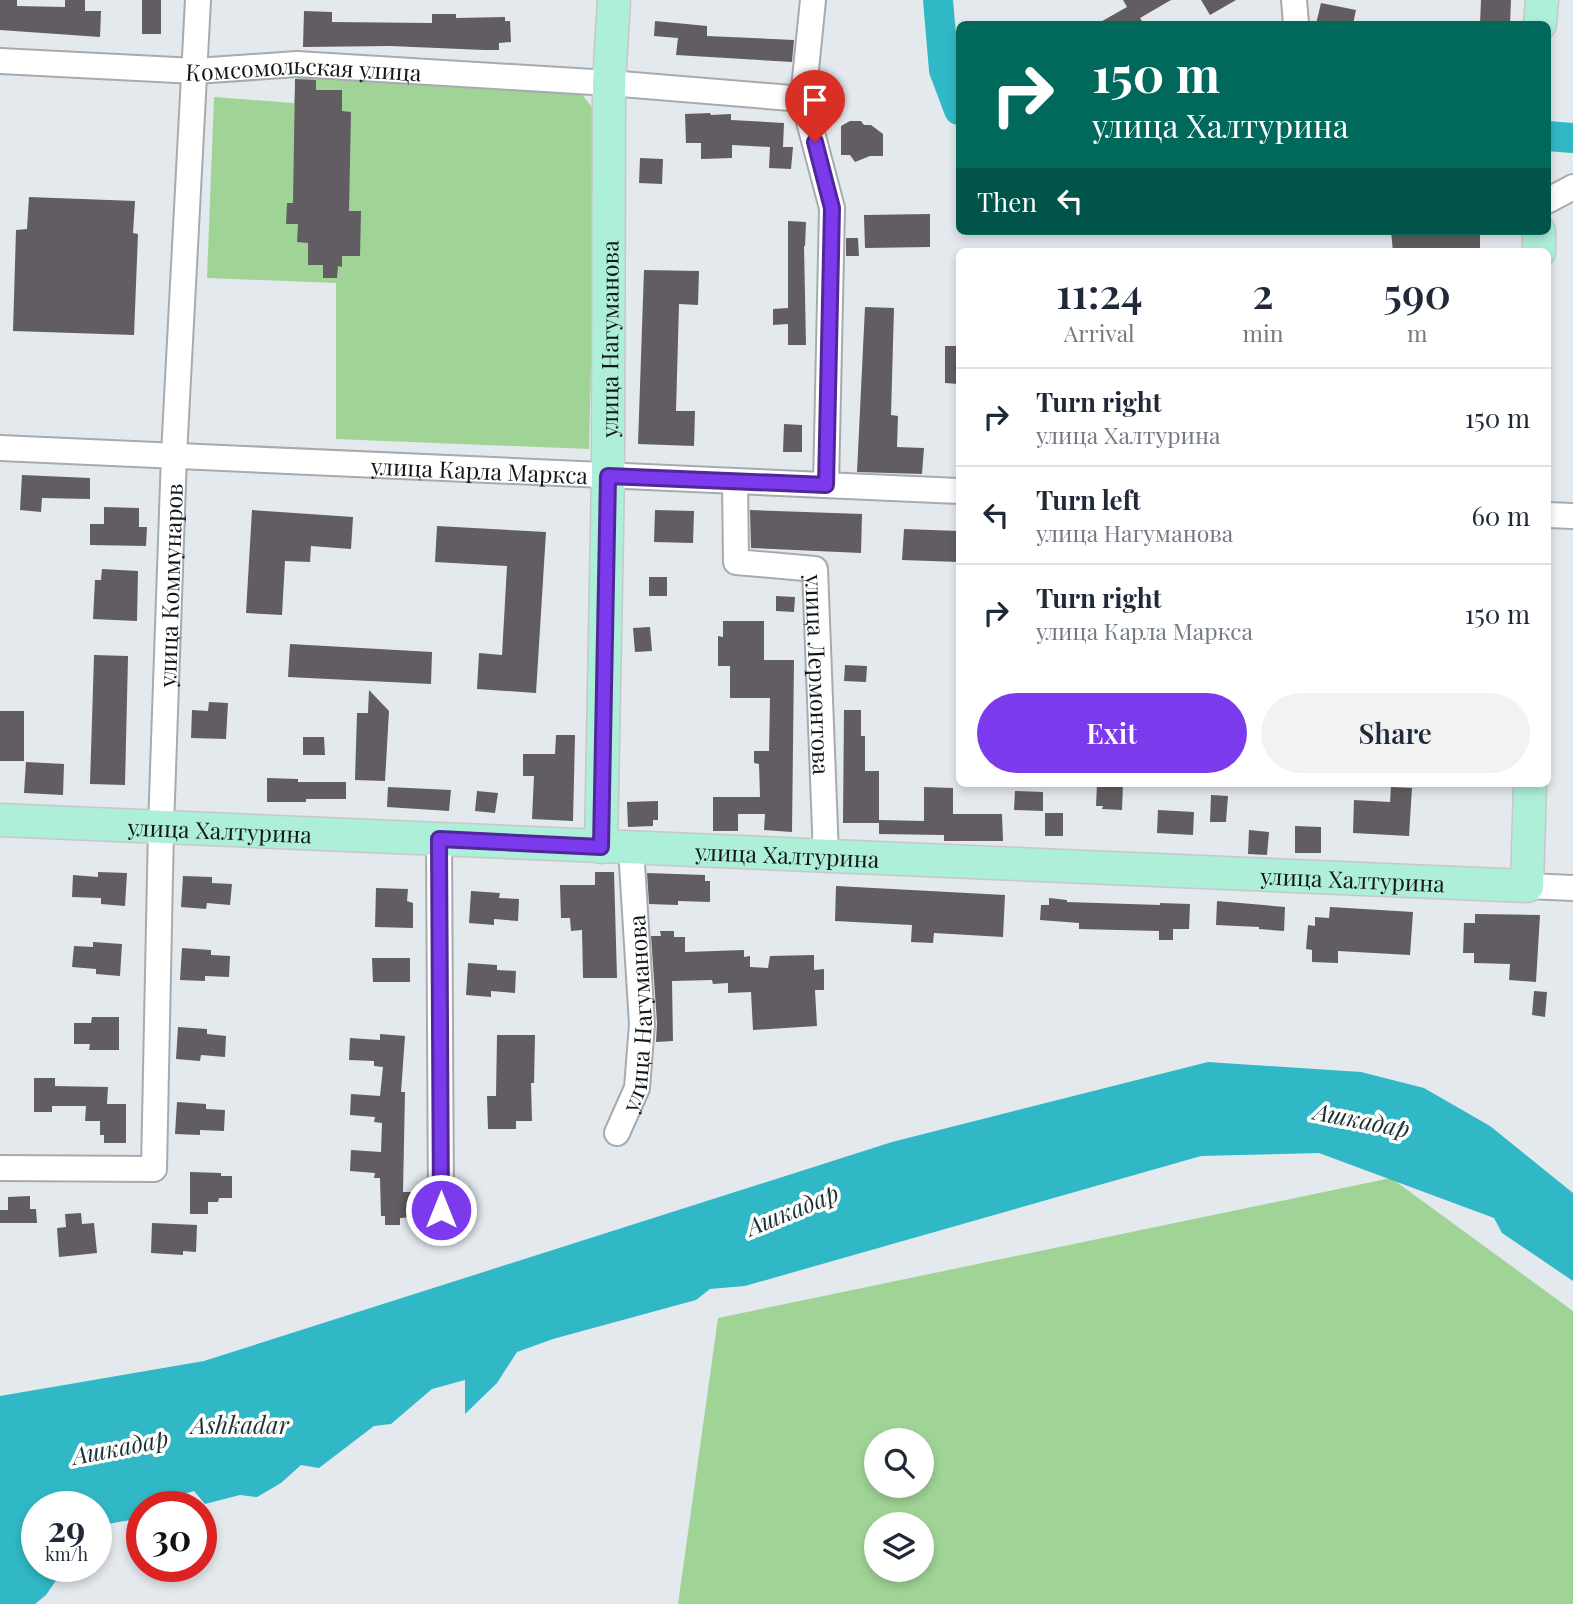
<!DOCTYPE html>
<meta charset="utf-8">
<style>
body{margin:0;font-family:"Playfair Display",serif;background:#f2f2f3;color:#1f2937;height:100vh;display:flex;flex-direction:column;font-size:26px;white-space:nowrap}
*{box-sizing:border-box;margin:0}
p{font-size:23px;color:#747a83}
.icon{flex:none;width:38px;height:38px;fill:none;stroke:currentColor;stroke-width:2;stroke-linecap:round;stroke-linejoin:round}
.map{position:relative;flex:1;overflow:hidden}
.drawer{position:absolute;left:956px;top:248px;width:595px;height:539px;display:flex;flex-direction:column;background:#fff;border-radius:10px;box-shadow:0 4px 10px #0003}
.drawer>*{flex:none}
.banner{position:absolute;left:956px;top:21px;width:595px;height:214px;border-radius:10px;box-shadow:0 4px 10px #0003;background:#00695c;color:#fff;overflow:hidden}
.tools{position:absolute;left:864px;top:1428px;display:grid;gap:14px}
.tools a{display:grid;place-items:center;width:70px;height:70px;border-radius:50%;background:#fff;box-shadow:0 4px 10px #0003;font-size:35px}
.speed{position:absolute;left:21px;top:1491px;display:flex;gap:14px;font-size:35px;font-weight:700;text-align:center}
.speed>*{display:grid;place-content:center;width:91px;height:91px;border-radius:50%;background:#fff;box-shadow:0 4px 10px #0003;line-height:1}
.speed small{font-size:18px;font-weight:400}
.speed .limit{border:10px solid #d22;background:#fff;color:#111}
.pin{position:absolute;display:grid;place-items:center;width:60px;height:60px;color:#fff;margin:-72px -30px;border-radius:50% 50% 50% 0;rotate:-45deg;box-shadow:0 0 7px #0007}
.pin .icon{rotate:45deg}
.me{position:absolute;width:77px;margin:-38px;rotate:0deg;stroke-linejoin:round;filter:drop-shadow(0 0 5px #0008)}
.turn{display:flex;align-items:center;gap:24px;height:147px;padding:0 21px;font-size:32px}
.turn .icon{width:91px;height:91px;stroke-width:2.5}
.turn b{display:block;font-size:49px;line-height:60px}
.then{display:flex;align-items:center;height:66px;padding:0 21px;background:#0003;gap:14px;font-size:26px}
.eta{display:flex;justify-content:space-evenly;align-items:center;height:119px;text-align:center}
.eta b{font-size:42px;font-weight:600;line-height:49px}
.cta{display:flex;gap:14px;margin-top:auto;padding:14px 21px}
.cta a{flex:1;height:80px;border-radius:42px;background:#7c3aed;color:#fff;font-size:28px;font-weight:600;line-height:80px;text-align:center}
.cta a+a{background:#f2f2f3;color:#1f2937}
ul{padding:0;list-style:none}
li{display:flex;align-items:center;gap:21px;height:98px;padding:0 21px;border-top:2px solid #e0e1e3}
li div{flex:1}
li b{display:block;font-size:26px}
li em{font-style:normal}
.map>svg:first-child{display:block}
.green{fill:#a0d496;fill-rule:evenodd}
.water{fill:#31b8c6}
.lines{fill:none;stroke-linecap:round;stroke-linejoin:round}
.river{stroke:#31b8c6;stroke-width:30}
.building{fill:#625d62}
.minor-casing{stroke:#a6abaf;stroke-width:28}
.major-casing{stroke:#c7c7c8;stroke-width:35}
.minor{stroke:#fff;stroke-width:24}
.major{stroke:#aeefd9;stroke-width:32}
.route-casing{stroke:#51269a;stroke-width:18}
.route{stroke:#7c3aed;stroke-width:12}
.labels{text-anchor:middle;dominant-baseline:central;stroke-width:7;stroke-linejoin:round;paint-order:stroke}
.street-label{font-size:23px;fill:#141618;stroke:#fff}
.water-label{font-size:24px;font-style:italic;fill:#1b3134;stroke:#fff}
</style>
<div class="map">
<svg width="1573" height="1604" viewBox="0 0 1573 1604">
<rect width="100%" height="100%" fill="#e4e9ee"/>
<g class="green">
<polygon points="297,73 575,85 597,114 589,449 336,439 336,283 207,278 214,97 294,103"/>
<path d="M1391,1178L1573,1311V1604H678L718,1318ZM877,1440H922V1486H877ZM877,1524H922V1570H877Z"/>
</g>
<polygon class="water" points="1208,1062 1361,1072 1424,1088 1490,1126 1573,1193 1573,1281 1502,1233 1494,1218 1319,1153 1201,1156 745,1286 710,1289 696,1300 553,1339 517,1352 497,1383 465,1414 465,1380 432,1389 391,1424 374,1426 319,1468 301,1465 281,1483 257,1497 240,1495 205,1504 194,1491 177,1496 162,1507 142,1507 142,1518 96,1526 96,1507 37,1507 37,1566 66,1566 46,1595 35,1604 0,1604 0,1396 204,1361 892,1142"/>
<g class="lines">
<g class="river">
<polyline points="938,0 944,70 959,110"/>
<polyline points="1547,136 1573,138"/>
</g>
</g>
<g class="building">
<polygon points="0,0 17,0 17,6 65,7 65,0 85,0 85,11 101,11 100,37 0,30"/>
<rect x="142" y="0" width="19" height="34"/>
<polygon points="1123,0 1171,0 1140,18 1144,24 1097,24 1127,7"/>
<polygon points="1201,0 1236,0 1210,15"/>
<polygon points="1481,0 1511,0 1510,24 1480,24"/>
<polygon points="1321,3 1356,10 1353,24 1316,24"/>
<polygon points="304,11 332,12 332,22 432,23 432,14 456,14 456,18 505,17 505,21 510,21 511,42 499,43 499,50 484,50 390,46 303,47"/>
<polygon points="655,21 707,26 707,36 794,40 792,62 676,55 678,38 654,36"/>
<polygon points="295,79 316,80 316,90 342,90 342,111 351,112 349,211 361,211 360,256 342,256 342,267 338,266 337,278 323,278 323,265 308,265 308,243 297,242 298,224 286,224 287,203 293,203"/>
<polygon points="710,113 711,115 731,114 731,120 784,123 783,147 793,147 791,169 769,168 770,147 732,145 732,158 701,159 701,143 686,143 685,114"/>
<polygon points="850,121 861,121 864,125 871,125 883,134 883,156 870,156 855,162 850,155 841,155 841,126"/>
<polygon points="640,158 663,159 662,184 639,183"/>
<polygon points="29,197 135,201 133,233 138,234 134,335 13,331 16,230 27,229"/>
<polygon points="930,214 930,247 865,248 864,215"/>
<polygon points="788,221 806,222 805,246 804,246 806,345 788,345 788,324 773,325 773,309 788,308"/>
<polygon points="1391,231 1480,231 1480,252 1393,252"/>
<polygon points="846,238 858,238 859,256 846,256"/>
<polygon points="644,270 699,271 698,305 679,304 676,411 695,411 694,446 638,444"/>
<polygon points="865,307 894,308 891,415 898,416 897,447 924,448 922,474 857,472"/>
<polygon points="945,346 959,346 959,384 945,383"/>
<polygon points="784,424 802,425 802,452 783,452"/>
<polygon points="22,475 90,478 90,499 42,498 41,512 20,510"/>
<polygon points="104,507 139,508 139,527 147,527 146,546 90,545 90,524 104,524"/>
<polygon points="252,510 353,517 351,549 311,546 310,562 285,561 282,615 246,613"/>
<polygon points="655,510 694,511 693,543 654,542"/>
<polygon points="750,510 862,514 861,553 751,548"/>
<polygon points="437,526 546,532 536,693 477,689 479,653 502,655 507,566 435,562"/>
<polygon points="904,529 959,531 959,562 902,560"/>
<polygon points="102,569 138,571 137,621 93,619 95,580 101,580"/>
<rect x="649" y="577" width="18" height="19"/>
<polygon points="776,596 795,597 794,612 776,611"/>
<polygon points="723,621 764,621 764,660 794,660 792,832 764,830 765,814 738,814 738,831 713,831 713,797 760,797 759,764 754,763 754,751 769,751 770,698 730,698 730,666 718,666 718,636 723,637"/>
<polygon points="650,627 652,651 635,652 633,628"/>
<polygon points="290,644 432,652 431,684 288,677"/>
<polygon points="94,655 128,656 125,785 90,784"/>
<polygon points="845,665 867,666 866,682 844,681"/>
<polygon points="369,690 389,711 385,781 355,780 357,713 368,713"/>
<polygon points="209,702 228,703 226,739 191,738 192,710 208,711"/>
<polygon points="844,710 861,710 861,736 865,736 865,771 879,771 879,820 924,821 924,787 953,788 953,814 1002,814 1003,841 944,841 944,835 879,834 879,823 843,823"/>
<rect x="0" y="711" width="24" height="50"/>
<polygon points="556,735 575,735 573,821 532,819 534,776 523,776 523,754 555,754"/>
<polygon points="303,737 324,737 325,755 303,755"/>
<polygon points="26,762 64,764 63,795 24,793"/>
<polygon points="267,778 298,779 298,782 346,782 346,799 306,799 306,802 267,802"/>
<polygon points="1097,784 1123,784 1122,810 1102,809 1103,806 1096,806"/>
<polygon points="388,787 451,790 449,811 387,807"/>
<polygon points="1391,787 1412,788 1409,836 1353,833 1354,800 1390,802"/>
<polygon points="477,791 498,793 495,813 475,811"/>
<polygon points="1015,791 1043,792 1043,811 1014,810"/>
<polygon points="1211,795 1228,796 1226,822 1210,822"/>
<polygon points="658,801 658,820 653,820 653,826 628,827 627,802"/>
<polygon points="1158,810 1194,812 1193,835 1157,833"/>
<rect x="1045" y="813" width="18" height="23"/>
<polygon points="1295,826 1321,827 1321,853 1295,853"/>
<polygon points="1249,830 1269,832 1267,855 1248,854"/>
<polygon points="98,872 127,873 125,906 101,904 101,898 72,897 73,875 98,877"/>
<polygon points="595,872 614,872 617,978 583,978 582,930 571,931 570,918 561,918 560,885 595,885"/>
<polygon points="647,873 705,875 705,881 710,881 710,902 678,901 678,905 649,904"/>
<polygon points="183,876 212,877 212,883 232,884 230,905 207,903 206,909 181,907"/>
<polygon points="836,886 1005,895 1003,937 934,933 933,943 911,942 912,925 835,921"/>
<polygon points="376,888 408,889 407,901 413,903 413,928 375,927"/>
<polygon points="471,891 500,893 499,898 519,899 518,921 494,919 494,925 469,923"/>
<polygon points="1049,898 1067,900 1067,902 1160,905 1160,903 1190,904 1189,929 1173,929 1173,940 1159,940 1159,931 1079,929 1079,923 1040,920 1041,905 1049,905"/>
<polygon points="1217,901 1285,907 1284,931 1259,929 1259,927 1216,925"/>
<polygon points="1330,907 1413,912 1410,955 1338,951 1338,963 1312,962 1312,950 1306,949 1308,925 1315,926 1315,917 1329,918"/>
<polygon points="1475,914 1540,915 1536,982 1509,980 1510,964 1474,963 1474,953 1463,953 1464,923 1475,923"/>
<polygon points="660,931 674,931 674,937 685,937 685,952 744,950 744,957 750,956 750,967 768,968 770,956 814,955 814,970 824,969 824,990 815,990 817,1026 753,1030 751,992 728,993 728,983 713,984 712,980 672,981 673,1041 656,1042 657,1023 651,936 661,936"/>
<polygon points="93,942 122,944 120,976 96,974 96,969 72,967 74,946 93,947"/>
<polygon points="182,948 211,950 211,955 230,956 229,977 205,976 205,981 180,980"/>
<polygon points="372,958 410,958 410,982 373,982"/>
<polygon points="468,963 497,965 497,970 516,971 515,993 491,991 491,997 466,995"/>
<polygon points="1534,991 1547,992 1545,1017 1532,1015"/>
<polygon points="92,1017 119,1017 119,1050 89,1050 90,1044 74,1044 74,1023 91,1023"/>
<polygon points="178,1027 207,1029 207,1034 226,1036 225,1057 201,1055 200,1061 176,1059"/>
<polygon points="380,1034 405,1036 401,1092 405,1092 403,1192 413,1192 414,1217 400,1218 400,1225 385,1225 385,1216 381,1216 380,1178 374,1178 375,1173 350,1171 351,1150 381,1152 382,1123 374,1122 375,1117 350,1115 351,1094 380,1096 383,1067 374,1066 374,1061 349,1060 350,1038 380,1040"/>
<polygon points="497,1035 535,1035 534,1083 531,1083 532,1121 516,1121 516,1129 488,1129 487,1096 496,1096"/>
<polygon points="34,1078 55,1078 55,1086 108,1087 107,1104 126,1104 126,1143 104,1143 104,1135 100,1135 100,1121 85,1121 86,1106 52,1106 52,1112 34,1112"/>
<polygon points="177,1102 206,1104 206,1109 225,1110 224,1131 200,1130 200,1135 175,1134"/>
<polygon points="190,1172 221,1173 221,1176 232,1176 232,1198 219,1198 218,1202 208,1202 208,1214 190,1214"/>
<polygon points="30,1196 30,1209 36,1209 37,1223 0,1223 0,1210 8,1210 8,1197"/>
<polygon points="81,1213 82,1224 94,1223 97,1253 59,1257 57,1228 66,1227 65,1214"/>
<polygon points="152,1223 197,1225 196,1252 183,1251 183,1255 151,1253"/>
</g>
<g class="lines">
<g class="minor-casing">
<g id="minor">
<polyline points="1294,0 1296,24"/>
<path id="s1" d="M0,61L196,71L297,64L609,83L803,99L832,208L826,485"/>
<polyline points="803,99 813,0"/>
<polyline points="1547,201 1573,187"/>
<path id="s2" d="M0,448L959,491"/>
<path id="s3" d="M735,481L736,562L815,569L826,856"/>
<polyline points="1547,515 1573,516"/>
<polyline points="439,839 441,1211"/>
<polyline points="1527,886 1573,888"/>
<path id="s4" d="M617,1133L637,1088L642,1024L631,848"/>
<path id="s5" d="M0,1168L154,1169L161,827L174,455L198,0"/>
</g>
</g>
<g class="major-casing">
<g id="major">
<polyline points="1540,24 1542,0"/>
<polyline points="1539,252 1539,231"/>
<path id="s6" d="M0,820L1527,886L1530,784"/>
<path id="s7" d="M601,847L608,476L609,83L614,0"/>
</g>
</g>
<use href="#minor" class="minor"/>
<use href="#major" class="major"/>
</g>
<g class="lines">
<g class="route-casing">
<polyline id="route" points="441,1210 439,839 601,847 608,476 826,485 832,208 815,142"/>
</g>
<use href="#route" class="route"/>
</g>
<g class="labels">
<g class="street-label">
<text stroke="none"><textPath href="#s1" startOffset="304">Комсомольская улица</textPath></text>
<text stroke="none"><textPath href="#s7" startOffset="508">улица Нагуманова</textPath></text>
<text stroke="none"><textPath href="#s2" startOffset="480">улица Карла Маркса</textPath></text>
<text stroke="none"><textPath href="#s5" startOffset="738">улица Коммунаров</textPath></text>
<text stroke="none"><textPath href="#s3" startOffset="266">улица Лермонтова</textPath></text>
<text stroke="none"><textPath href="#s6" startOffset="220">улица Халтурина</textPath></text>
<text stroke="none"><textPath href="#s6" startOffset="788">улица Халтурина</textPath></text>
<text stroke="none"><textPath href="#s6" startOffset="1354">улица Халтурина</textPath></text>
<text stroke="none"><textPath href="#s4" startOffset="124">улица Нагуманова</textPath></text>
</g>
<g class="water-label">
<text transform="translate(1362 1119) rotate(11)">Ашкадар</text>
<text transform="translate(792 1209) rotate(-22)">Ашкадар</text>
<text x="240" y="1424">Ashkadar</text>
<text transform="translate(120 1446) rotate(-11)">Ашкадар</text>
</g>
</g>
</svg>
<div class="tools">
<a><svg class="icon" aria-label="search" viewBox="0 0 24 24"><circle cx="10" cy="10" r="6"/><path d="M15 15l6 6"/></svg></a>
<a><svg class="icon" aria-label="layers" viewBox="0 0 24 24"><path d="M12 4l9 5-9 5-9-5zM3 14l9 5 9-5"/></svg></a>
</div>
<div class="speed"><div>29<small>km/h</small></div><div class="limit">30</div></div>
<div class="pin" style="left:815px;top:142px;background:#d93025"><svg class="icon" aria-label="arrive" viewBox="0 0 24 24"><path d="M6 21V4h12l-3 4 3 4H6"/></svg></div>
<svg class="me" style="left:441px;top:1210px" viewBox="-20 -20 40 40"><circle r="17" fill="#7c3aed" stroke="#fff" stroke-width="3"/><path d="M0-11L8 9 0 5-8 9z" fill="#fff"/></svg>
<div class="banner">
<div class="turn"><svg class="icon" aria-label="right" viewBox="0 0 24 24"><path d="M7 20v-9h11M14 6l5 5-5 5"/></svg><div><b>150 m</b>улица Халтурина</div></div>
<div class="then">Then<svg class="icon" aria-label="left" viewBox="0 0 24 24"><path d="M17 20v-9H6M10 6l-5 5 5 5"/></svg></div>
</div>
<section class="drawer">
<div class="eta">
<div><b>11:24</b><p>Arrival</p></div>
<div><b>2</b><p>min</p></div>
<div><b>590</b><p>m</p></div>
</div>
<ul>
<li><svg class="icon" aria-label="right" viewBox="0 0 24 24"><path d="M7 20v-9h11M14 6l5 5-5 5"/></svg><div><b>Turn right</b><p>улица Халтурина</p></div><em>150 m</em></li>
<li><svg class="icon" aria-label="left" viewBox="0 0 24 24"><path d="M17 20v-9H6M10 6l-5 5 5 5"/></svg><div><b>Turn left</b><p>улица Нагуманова</p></div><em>60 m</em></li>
<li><svg class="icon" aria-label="right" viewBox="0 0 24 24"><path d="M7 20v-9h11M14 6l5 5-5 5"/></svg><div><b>Turn right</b><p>улица Карла Маркса</p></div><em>150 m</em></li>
</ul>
<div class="cta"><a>Exit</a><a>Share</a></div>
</section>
</div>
